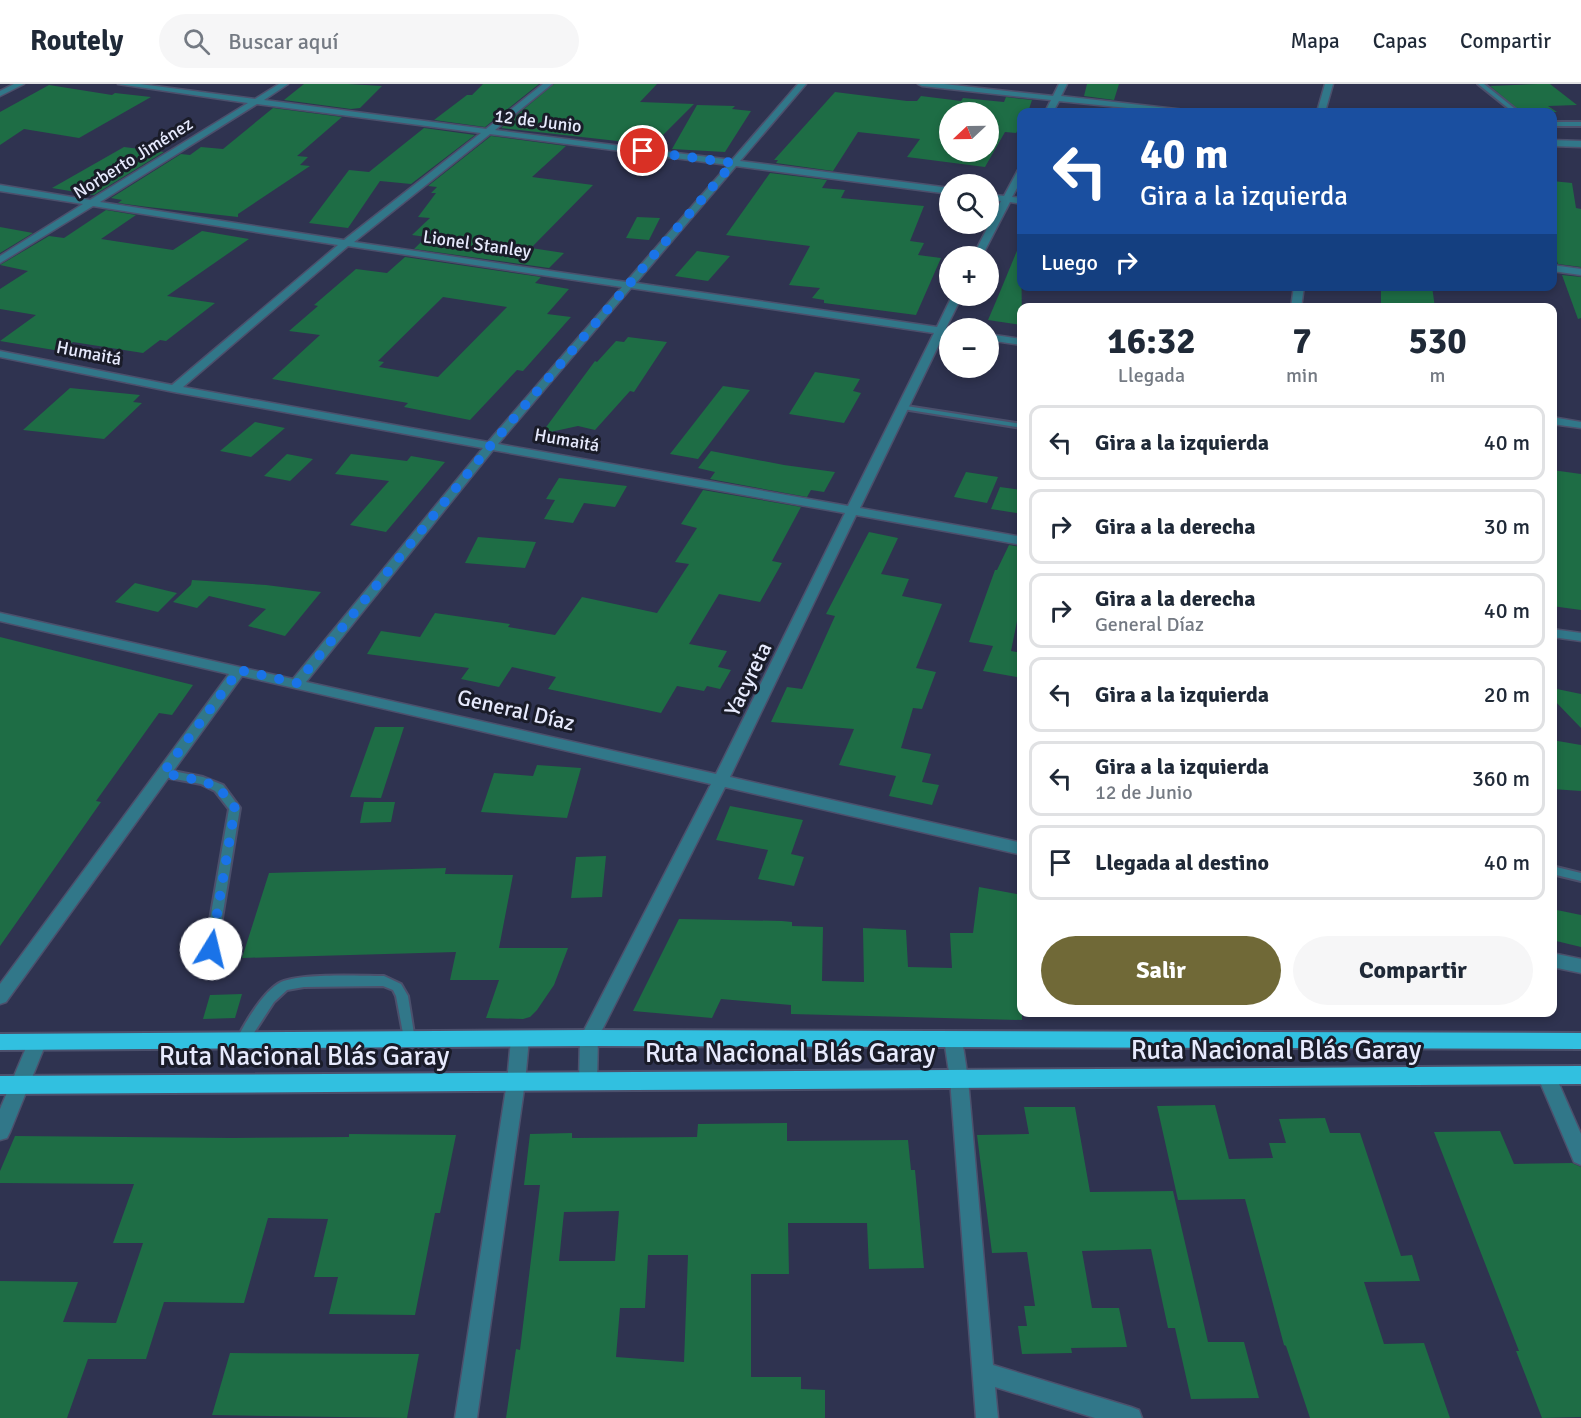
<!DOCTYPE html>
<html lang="es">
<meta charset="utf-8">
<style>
body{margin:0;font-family:Signika,sans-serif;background:#f6f6f7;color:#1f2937;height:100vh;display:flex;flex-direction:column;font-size:22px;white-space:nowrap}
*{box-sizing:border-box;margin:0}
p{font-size:20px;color:#747a83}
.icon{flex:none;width:33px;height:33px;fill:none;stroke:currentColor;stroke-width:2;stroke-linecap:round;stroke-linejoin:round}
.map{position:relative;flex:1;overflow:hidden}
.drawer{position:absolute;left:1017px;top:219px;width:540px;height:714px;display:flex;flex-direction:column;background:#fff;border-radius:12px;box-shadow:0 3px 9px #0003}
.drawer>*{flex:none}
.top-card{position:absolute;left:1017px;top:24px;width:540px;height:183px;border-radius:12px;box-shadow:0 3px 9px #0003;background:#1a4fa0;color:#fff;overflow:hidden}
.needle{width:39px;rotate:248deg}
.buttons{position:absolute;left:939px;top:18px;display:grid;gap:12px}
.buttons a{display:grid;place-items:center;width:60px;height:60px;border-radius:50%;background:#fff;box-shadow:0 3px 9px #0003;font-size:30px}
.pin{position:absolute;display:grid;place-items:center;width:51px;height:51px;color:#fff;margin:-26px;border:3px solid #fff;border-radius:50%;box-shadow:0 2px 6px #0007}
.me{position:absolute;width:66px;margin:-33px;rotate:9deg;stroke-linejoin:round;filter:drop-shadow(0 0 4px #0008)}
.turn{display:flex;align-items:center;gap:21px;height:126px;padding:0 24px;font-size:27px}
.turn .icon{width:78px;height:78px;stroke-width:2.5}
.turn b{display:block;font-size:42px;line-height:51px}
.then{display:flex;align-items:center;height:57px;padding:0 24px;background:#0003;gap:12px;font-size:22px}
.eta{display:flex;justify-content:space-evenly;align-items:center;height:102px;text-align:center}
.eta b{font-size:36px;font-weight:700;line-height:42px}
.cta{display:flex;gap:12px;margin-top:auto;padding:12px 24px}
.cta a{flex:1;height:69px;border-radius:36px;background:#706937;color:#fff;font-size:24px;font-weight:700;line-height:69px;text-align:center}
.cta a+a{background:#f6f6f7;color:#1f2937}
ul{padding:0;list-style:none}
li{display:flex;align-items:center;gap:18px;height:75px;margin:0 12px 9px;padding:0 12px;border:3px solid #e0e1e3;border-radius:12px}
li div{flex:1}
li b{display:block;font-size:22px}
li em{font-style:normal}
header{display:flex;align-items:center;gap:36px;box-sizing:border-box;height:84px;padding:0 30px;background:#fff;border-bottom:2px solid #e0e1e3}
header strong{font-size:28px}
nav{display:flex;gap:33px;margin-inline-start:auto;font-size:21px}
.search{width:420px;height:54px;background:#f6f6f7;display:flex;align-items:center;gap:15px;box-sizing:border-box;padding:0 21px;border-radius:33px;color:#747a83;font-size:22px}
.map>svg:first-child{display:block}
.building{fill:#1e6d45;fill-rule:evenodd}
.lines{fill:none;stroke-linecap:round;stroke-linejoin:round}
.service-casing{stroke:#4c506c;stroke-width:4}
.minor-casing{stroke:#4c506c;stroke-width:3}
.trunk-casing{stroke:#4c506c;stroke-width:4}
.service{fill:#317789;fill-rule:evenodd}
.minor{fill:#317789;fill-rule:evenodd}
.trunk{fill:#31c0e0;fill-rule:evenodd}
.route{stroke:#1a73e8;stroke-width:10;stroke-dasharray:0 18}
.labels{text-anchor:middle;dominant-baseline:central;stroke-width:6;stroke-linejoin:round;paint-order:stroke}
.far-street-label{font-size:18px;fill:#e7eafd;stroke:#1a1c29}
.street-label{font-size:22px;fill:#e7eafd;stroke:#1a1c29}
.near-street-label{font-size:27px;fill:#e7eafd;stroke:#1a1c29}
</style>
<header>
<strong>Routely</strong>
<div class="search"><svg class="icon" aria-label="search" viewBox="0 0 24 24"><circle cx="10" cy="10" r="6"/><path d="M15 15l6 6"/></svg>Buscar aquí</div>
<nav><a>Mapa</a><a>Capas</a><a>Compartir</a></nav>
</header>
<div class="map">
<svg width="1581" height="1334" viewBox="0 0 1581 1334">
<rect width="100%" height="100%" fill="#2f3350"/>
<g class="building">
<polygon points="304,0 348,0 382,2 360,24 351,25 284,16"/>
<polygon points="483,0 539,0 485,43 434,36 467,11 472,11"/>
<polygon points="554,0 657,0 640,18 694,20 653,61 501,44"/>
<polygon points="1087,0 1119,0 1114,16 1084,12"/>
<polygon points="1538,0 1550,0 1577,21 1548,22 1557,28 1521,28 1490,2"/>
<polygon points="49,1 112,11 115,9 151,13 79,54 24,45 0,61 0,28"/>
<path d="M835,8L907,17H917L921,12L961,17L963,14L1004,18L1006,13L1032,16L1028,28H1022V39L1016,49L1005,48L985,83L907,73L920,55L858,48L833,87L776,79L778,76H774ZM950,28H988V68H950Z"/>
<polygon points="697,21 735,22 732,25 751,27 725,68 672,65"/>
<polygon points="273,24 342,33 297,72 308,73 300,81 310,82 238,130 238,133 148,123 118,119 122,116 111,114 181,70 190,71 201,63 223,65"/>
<polygon points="424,44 475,51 411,100 380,97 348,144 309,139 349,86 369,88"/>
<polygon points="491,52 566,62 532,93 593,101 531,164 564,169 549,184 414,165 426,153 412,151 430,134 418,133 436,109 431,109 437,103 428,102"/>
<polygon points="124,63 164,68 94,111 52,104"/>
<polygon points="770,89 827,96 822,104 845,106 841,114 924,122 910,157 924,159 918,171 941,174 916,231 824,219 824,216 812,214 820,204 789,201 810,162 726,151"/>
<polygon points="1552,97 1572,99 1576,124 1581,125 1581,183 1558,180 1552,163"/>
<polygon points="106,126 136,131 101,155 173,166 202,147 249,155 167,212 215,219 166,257 160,256 143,269 73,258 60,267 0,257 36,231 0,225 0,205 28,187 0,181 49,152 64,154"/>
<polygon points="637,133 660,134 649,156 626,154"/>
<polygon points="0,143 33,149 0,169"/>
<polygon points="1021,157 1022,241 988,236 997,215"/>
<polygon points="697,167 730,172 708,197 675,192"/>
<path d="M405,173L541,193L535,199L569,205L547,230L571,233L523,287L517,286L470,336L404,323L408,319L272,295L320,251L289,247L318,222L314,221L356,185L387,189ZM443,213L507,223L438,293L379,283L384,278L378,277Z"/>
<polygon points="1562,191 1581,193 1581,234 1578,235"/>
<polygon points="1381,202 1432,202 1435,224 1381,221"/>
<polygon points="628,253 667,258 634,308 630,307 595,346 578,342 541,350 595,277 597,278 616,257 624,258"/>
<polygon points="815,288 860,295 853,307 861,309 844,339 789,330"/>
<polygon points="723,302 750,306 698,375 670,370"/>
<polygon points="70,304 140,311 133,318 142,319 104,355 23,346"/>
<polygon points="255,338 285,344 251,373 220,367"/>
<polygon points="711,367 784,381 835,388 824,408 811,406 807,413 710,395 715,388 698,384"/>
<polygon points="287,370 313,375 290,397 264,392"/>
<polygon points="351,370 407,377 411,372 445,378 386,448 350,441 389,397 335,390"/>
<polygon points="1552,386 1581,390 1581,526 1552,522"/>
<polygon points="966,388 998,393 987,419 954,413"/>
<polygon points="559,394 627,402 615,423 584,419 573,439 544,435 555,416 546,415"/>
<polygon points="1000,403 1022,406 1022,430 991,425"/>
<polygon points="703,406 801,423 772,477 782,479 760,518 719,510 689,560 727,567 718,583 731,586 720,605 707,602 704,607 677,602 661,629 548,605 556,593 512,583 499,603 461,595 469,584 367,570 381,547 420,553 435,529 510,540 508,543 555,551 582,513 657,529 689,480 675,478 697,444 681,440"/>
<polygon points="869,448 898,454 881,490 909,495 902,512 942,520 916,584 936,588 922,625 913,624 901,664 931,670 922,698 939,701 932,721 889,712 896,692 839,681 854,645 771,638 787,603 802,605 835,532 826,530"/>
<polygon points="478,453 536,458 525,484 465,479"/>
<polygon points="1009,461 1022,463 1022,527 1019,527 1011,567 1022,569 1022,594 983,587 993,562 969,558 995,486 997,486"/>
<polygon points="192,496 266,501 321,508 285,552 248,542 266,525 209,512 197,524 173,518 191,501"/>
<polygon points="135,499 177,509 158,528 115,518"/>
<polygon points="0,553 193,601 172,631 159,629 96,717 101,718 0,862"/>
<polygon points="1552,604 1581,610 1581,644 1552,614"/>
<polygon points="375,643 404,643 381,714 350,713"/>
<polygon points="1552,656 1581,661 1581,707 1552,705"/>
<polygon points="537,681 581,684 567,734 481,728 494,689 533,692"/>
<polygon points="364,718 395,718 391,738 360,739"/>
<polygon points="730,722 803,736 791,770 804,773 794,802 758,795 768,766 716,756"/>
<polygon points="606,772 602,813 571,814 576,773"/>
<polygon points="446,784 445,790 513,791 499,864 568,864 554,901 537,926 530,933 523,935 486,934 499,896 450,896 456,868 242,874 269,789"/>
<polygon points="979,803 1022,811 1022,936 791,930 791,921 721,915 712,934 633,927 679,835 782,837 792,838 792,842 823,843 822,897 864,898 863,844 906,846 908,883 952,884 950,849 973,849"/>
<polygon points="1552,825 1581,831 1581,863 1552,856"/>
<polygon points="242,910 235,934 203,935 210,911"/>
<polygon points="1215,1021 1229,1075 1273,1074 1269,1059 1286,1059 1279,1035 1325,1034 1330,1049 1360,1049 1401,1172 1412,1171 1420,1197 1364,1198 1384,1260 1424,1259 1450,1334 1310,1334 1286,1262 1284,1261 1245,1115 1178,1116 1157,1022"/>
<polygon points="1024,1023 1075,1023 1090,1108 1173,1107 1208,1258 1244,1258 1259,1314 1191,1315 1175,1244 1168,1244 1151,1165 1082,1167 1092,1224 1119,1224 1127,1263 1071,1264 1072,1269 1022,1270 1018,1242 1027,1242 1024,1222 1035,1222 1027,1168 992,1169 977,1051 1029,1050"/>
<path d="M787,1039V1057L908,1056L911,1086H915L924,1184L869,1185L867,1139H788L789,1190H751V1293H801V1305L825,1306V1334H506L516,1265L520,1266L540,1101H524L530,1050L572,1049V1054L697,1053L698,1040ZM619,1127L615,1177H559L564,1128ZM648,1171H688L684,1278L616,1273L620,1224H645Z"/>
<polygon points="1500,1047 1514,1080 1572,1079 1581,1083 1581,1333 1542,1334 1516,1267 1519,1267 1434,1048"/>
<polygon points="349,1050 456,1051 440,1129 435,1129 415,1231 329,1230 338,1193 314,1193 328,1135 268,1134 244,1219 164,1218 146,1275 88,1275 67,1334 0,1334 0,1197 78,1198 63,1238 116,1239 143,1159 113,1159 134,1100 0,1099 0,1087 15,1052 232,1054 349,1053"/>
<polygon points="230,1269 419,1270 407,1334 212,1331"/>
</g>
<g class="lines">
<g class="service-casing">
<g id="service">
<polygon points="1478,0 1484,0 1519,28 1513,28"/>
<rect x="1552" y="38" width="29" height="4"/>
<polygon points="900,321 1022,340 1022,344 903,325 900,325"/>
<polygon points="163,685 203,693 223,701 240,724 217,865 215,868 211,870 207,868 205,865 229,725 215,707 201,700 159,692 158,689 159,686"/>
<polygon points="1552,782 1581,789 1581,797 1552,790"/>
<path d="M384,892L401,900L408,912L415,956L413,960L409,961L405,960L396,912L393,906L383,902L304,903L287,906L274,918L246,961L242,962L238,961L236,957C244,940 264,906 281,898C302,889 359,892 384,892Z"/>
</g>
</g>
<g class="minor-casing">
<g id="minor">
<polygon points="14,0 24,0 0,12 0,7"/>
<path d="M118,0H140L255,15L279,0H288L264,16L486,45L543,0H552L495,46L732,76L798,0H806L740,77L950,104V110L736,82L636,199L937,243L952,212H962L946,244L950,245V251L944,250L860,424L1022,453V461L856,431L730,693L1022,759V771L725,703L598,954L597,997L595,1003L588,1005L581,1003L579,997L580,954L711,700L242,592L6,918L0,920V900L229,590L0,537V529L293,595L483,364L174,308L0,273V267L172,301L338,161L93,122L0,179V172L83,120L0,107V101L90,116L248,19ZM257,20L481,49L344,156L100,118ZM490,50L728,81L626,198L354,158ZM348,162L622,203L488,358L183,303ZM631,204L934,249L848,422L498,360ZM493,366L845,429L716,690L306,598Z"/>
<polygon points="918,0 944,0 1053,12 1059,0 1067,0 1061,12 1185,26 1189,28 1167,28 1059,17 1053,28 1045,28 1051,16 922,2"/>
<polygon points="1325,0 1333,0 1325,28 1317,28"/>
<polygon points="1552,56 1581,57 1581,63 1552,62"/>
<polygon points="1022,83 1022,95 1012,113 1022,114 1022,120 1010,118 982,172 973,172 1001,117 988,116 988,110 1004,112 1018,86"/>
<polygon points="1552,181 1581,185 1581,191 1552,187"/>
<polygon points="1294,202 1304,202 1301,224 1291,224"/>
<polygon points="988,250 1022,255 1022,261 988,256"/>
<polygon points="1552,333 1581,338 1581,344 1552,340"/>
<polygon points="1552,545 1581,549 1581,557 1552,553"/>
<polygon points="1552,869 1581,875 1581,889 1552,883"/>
<polygon points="520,948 526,950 529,955 525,998 477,1334 455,1334 507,998 511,955 514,950"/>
<polygon points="953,948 959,950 962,955 968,995 993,1281 1131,1323 1139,1326 1142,1334 1095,1334 995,1303 998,1334 976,1334 950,995 944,955 947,950"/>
<polygon points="37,952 43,954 46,959 10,1048 7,1054 0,1056 0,1025 28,959 31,954"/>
<polygon points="1546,983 1553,986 1581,1050 1581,1081 1574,1078 1537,991 1539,986"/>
</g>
</g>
<g class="trunk-casing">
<g id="trunk">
<polygon points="589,946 1581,949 1581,965 589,962 0,966 0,950"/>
<polygon points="1581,982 1581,1000 0,1010 0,992"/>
</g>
</g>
<use href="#service" class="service"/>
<use href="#minor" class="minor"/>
<use href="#trunk" class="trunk"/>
</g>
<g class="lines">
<polyline class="route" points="211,865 235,724 219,704 203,697 163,689 239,586 297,599 491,361 733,79 643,67"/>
</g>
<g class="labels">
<g class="far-street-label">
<text transform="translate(538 37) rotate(7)">12 de Junio</text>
<text transform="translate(133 74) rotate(-32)">Norberto Jiménez</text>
<text transform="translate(477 160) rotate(8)">Lionel Stanley</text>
<text transform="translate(89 269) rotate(11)">Humaitá</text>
<text transform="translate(567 356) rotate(10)">Humaitá</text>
</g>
<g class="street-label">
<text transform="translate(748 595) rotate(-64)">Yacyreta</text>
<text transform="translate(516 626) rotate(13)">General Díaz</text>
</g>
<g class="near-street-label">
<text x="1276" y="966">Ruta Nacional Blás Garay</text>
<text x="790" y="969">Ruta Nacional Blás Garay</text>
<text x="304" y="972">Ruta Nacional Blás Garay</text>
</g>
</g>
</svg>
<div class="buttons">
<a><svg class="needle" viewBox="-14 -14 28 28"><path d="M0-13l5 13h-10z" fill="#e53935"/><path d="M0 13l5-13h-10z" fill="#747a83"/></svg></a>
<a><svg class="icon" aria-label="search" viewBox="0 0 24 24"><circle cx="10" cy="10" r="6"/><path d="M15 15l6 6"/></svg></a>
<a>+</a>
<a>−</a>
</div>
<div class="pin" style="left:643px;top:67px;background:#d93025"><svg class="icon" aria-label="arrive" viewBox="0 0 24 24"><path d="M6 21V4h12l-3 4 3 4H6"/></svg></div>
<svg class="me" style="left:211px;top:865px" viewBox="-20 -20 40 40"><circle r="19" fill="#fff"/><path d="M0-13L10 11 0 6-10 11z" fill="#1a73e8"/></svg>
<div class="top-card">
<div class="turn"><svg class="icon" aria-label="left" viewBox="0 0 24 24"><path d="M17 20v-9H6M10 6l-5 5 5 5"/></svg><div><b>40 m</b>Gira a la izquierda</div></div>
<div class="then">Luego<svg class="icon" aria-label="right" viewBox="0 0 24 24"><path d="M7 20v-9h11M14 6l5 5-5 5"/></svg></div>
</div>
<section class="drawer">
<div class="eta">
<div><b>16:32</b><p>Llegada</p></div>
<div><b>7</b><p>min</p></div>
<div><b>530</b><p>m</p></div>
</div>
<ul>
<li><svg class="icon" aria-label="left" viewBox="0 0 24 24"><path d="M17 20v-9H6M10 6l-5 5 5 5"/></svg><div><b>Gira a la izquierda</b></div><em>40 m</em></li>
<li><svg class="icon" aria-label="right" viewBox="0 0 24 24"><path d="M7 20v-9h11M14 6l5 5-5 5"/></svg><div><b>Gira a la derecha</b></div><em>30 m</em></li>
<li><svg class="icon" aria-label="right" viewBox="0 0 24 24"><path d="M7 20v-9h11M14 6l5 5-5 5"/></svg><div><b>Gira a la derecha</b><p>General Díaz</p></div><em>40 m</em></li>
<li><svg class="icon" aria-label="left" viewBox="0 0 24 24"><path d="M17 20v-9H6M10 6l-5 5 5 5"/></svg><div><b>Gira a la izquierda</b></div><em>20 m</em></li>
<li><svg class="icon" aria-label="left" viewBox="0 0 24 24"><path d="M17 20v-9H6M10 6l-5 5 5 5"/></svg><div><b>Gira a la izquierda</b><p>12 de Junio</p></div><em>360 m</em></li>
<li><svg class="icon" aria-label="arrive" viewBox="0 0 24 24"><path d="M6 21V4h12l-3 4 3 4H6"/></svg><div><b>Llegada al destino</b></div><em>40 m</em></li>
</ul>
<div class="cta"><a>Salir</a><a>Compartir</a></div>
</section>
</div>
